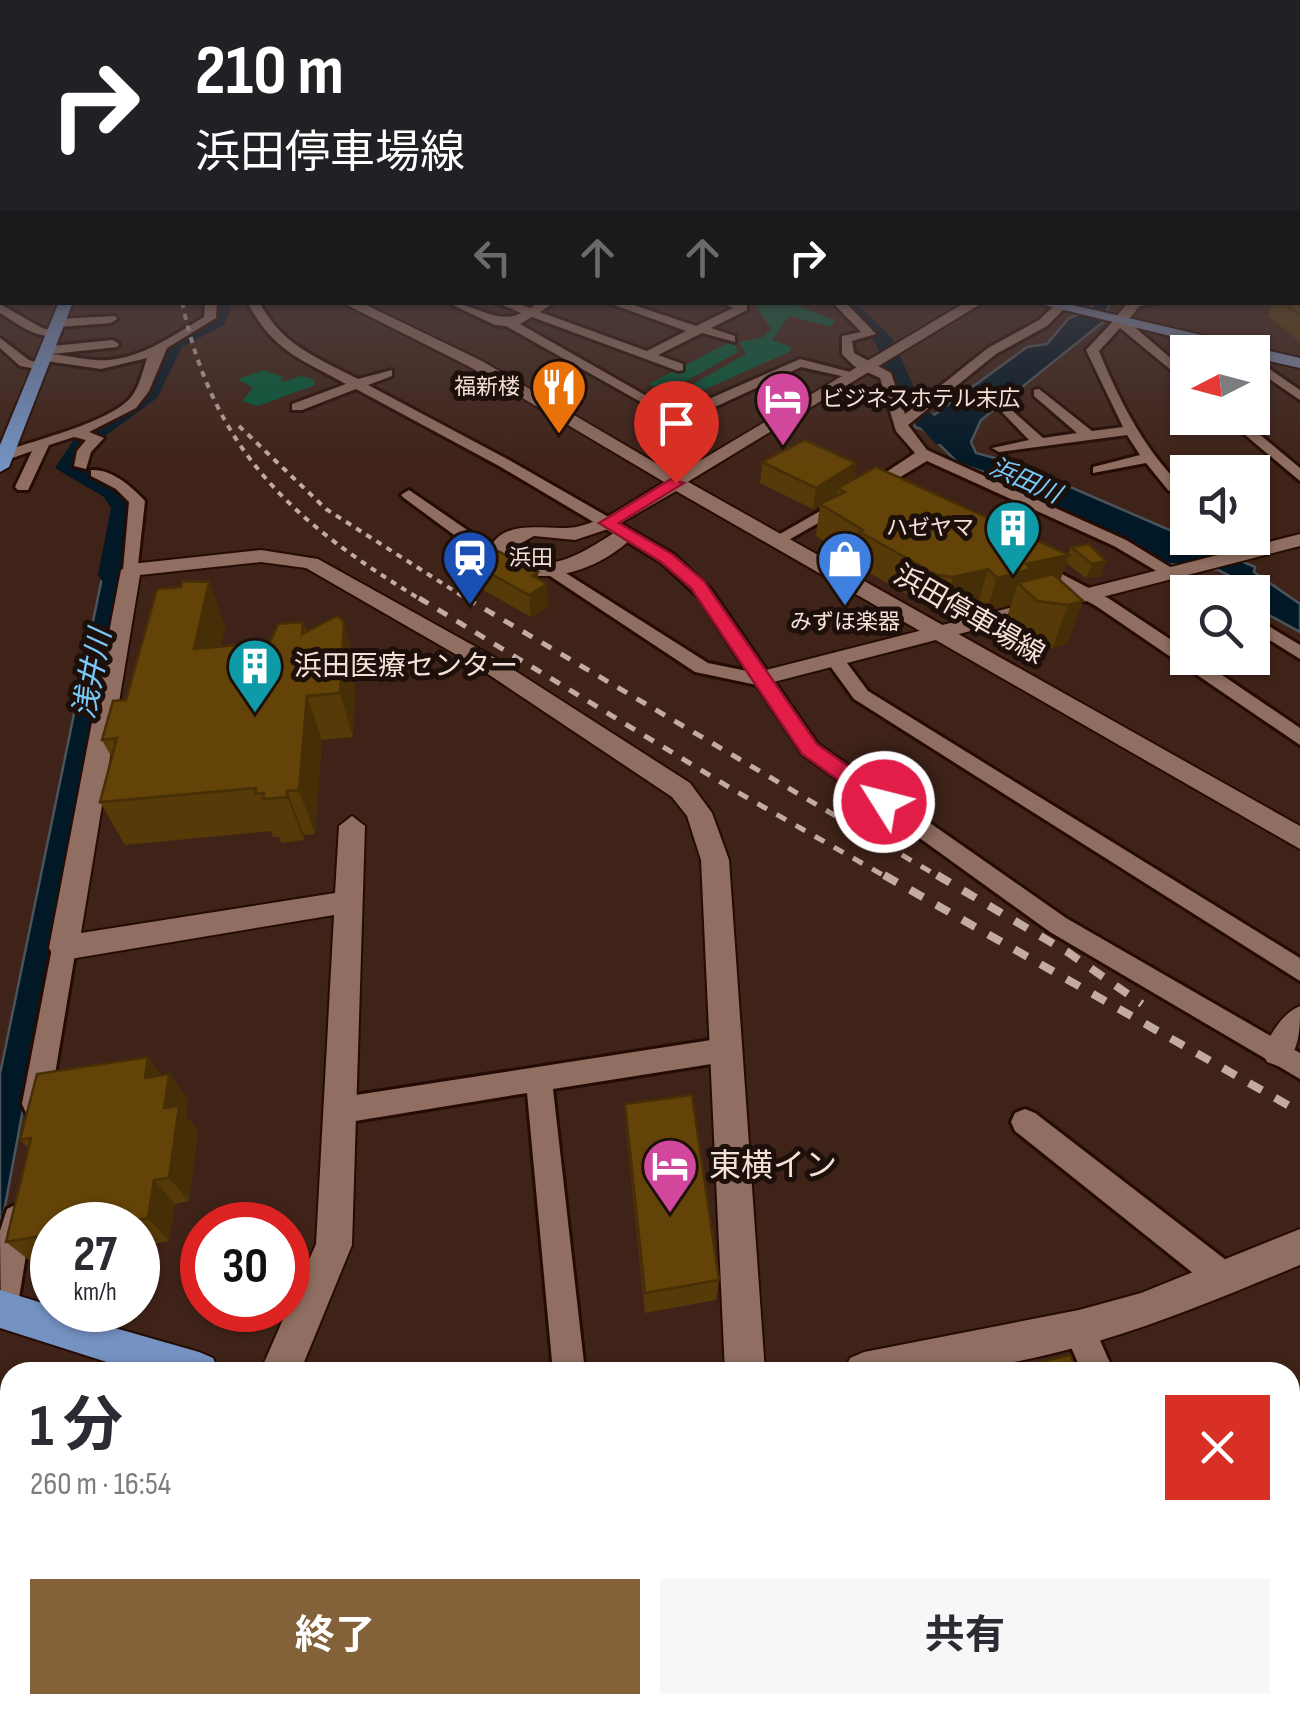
<!DOCTYPE html>
<html lang="ja">
<meta charset="utf-8">
<style>
body{margin:0;font-family:"Sofia Sans Condensed","Noto Sans JP",sans-serif;background:#f7f7f7;color:#2b2b33;height:100vh;display:flex;flex-direction:column;font-size:38px;white-space:nowrap}
*{box-sizing:border-box;margin:0}
p{font-size:32px;color:#7c7c81}
.icon{flex:none;width:55px;height:55px;fill:none;stroke:currentColor;stroke-width:2;stroke-linecap:round;stroke-linejoin:round}
.map{position:relative;flex:1;overflow:hidden}
.panel{position:absolute;left:0px;top:1362px;width:1300px;height:352px;display:flex;flex-direction:column;background:#fff;border-radius:30px 30px 0 0;box-shadow:0 2px 8px #0004}
.panel>*{flex:none}
.hud{position:absolute;left:0px;top:0px;width:1300px;height:305px;box-shadow:0 2px 8px #0004;background:#202124;color:#fff;overflow:hidden}
.needle{width:65px;rotate:264deg}
.tools{position:absolute;left:1170px;top:335px;display:grid;gap:20px}
.tools a{display:grid;place-items:center;width:100px;height:100px;border-radius:0px;background:#fff;box-shadow:0 2px 8px #0004;font-size:50px}
.speed{position:absolute;left:30px;top:1202px;display:flex;gap:20px;font-size:50px;font-weight:700;text-align:center}
.speed>*{display:grid;place-content:center;width:130px;height:130px;border-radius:50%;background:#fff;box-shadow:0 2px 8px #0004;line-height:1}
.speed small{font-size:25px;font-weight:400}
.speed .limit{border:15px solid #d22;background:#fff;color:#111}
.pin{position:absolute;display:grid;place-items:center;width:85px;height:85px;color:#fff;margin:-102px -42px;border-radius:50% 50% 50% 0;rotate:-45deg;box-shadow:0 0 10px #0007}
.pin .icon{rotate:45deg}
.me{position:absolute;width:110px;margin:-55px;rotate:306deg;stroke-linejoin:round;filter:drop-shadow(0 0 8px #0008)}
.turn{display:flex;align-items:center;gap:35px;height:210px;padding:0 30px;font-size:45px}
.turn .icon{width:130px;height:130px;stroke-width:2.5}
.turn b{display:block;font-size:70px;line-height:85px}
.lanes{display:flex;align-items:center;height:95px;padding:0 30px;background:#0003;justify-content:center;gap:50px;direction:ltr}
.lanes .off{opacity:.35}
.round{display:grid;place-items:center;flex:none;width:105px;height:105px;border-radius:0px;background:#f7f7f7}
.summary{display:flex;align-items:center;justify-content:space-between;height:170px;padding:0 30px}
h1{font-size:60px;font-weight:700;line-height:75px}
.cta{display:flex;gap:20px;margin-top:auto;padding:20px 30px}
.cta a{flex:1;height:115px;border-radius:0px;background:#846239;color:#fff;font-size:40px;font-weight:700;line-height:115px;text-align:center}
.cta a+a{background:#f7f7f7;color:#2b2b33}
.map>svg:first-child{display:block}
.green{fill:#005d3a}
.water{fill:#011826;stroke:#4a545c;stroke-width:2.5}
.lines{fill:none;stroke-linecap:round;stroke-linejoin:round}
.river{fill:#011826;fill-rule:evenodd}
.minor-casing{stroke:#250b03;stroke-width:6}
.tertiary-casing{stroke:#250b03;stroke-width:4}
.secondary-casing{stroke:#250b03;stroke-width:4}
.primary-casing{stroke:#250b03;stroke-width:4}
.trunk-casing{stroke:#250b03;stroke-width:4}
.minor{fill:#906e61;fill-rule:evenodd}
.tertiary{fill:#906e61;fill-rule:evenodd}
.secondary{fill:#906e61;fill-rule:evenodd}
.primary{fill:#7b89aa;fill-rule:evenodd}
.trunk{fill:#7492c2;fill-rule:evenodd}
.rail-far2{stroke:#c1aba3;stroke-width:4;stroke-dasharray:6 6;stroke-linecap:butt}
.rail-far1{stroke:#c1aba3;stroke-width:5;stroke-dasharray:11 11;stroke-linecap:butt}
.rail{stroke:#c1aba3;stroke-width:8;stroke-dasharray:15 15;stroke-linecap:butt}
.wall{fill:#563a07}
.shaded-wall{fill:#462f06}
.building{fill:#644308;stroke:#462f06;stroke-width:2.5}
.route{fill:#e11d48;stroke:#92132f;stroke-width:2.5}
.labels{text-anchor:middle;dominant-baseline:central;stroke-width:10;stroke-linejoin:round;paint-order:stroke}
.far-poi-label{font-size:22px;fill:#f4e0d9;stroke:#1d100b;text-anchor:end}
.far-water-label{font-size:25px;font-style:italic;fill:#78cafb;stroke:#1d100b}
.street-label{font-size:28px;fill:#f4e0d9;stroke:#1d100b}
.poi-label{font-size:28px;fill:#f4e0d9;stroke:#1d100b;text-anchor:start}
.water-label{font-size:30px;font-style:italic;fill:#78cafb;stroke:#1d100b}
.near-poi-label{font-size:32px;fill:#f4e0d9;stroke:#1d100b;text-anchor:start}
</style>
<div class="map">
<svg width="1300" height="1713" viewBox="0 0 1300 1713">
<rect width="100%" height="100%" fill="#3f2318"/>
<g class="green">
<polygon points="754,303 791,303 834,320 831,327 789,316 772,340 791,347 789,352 690,396 679,392 746,354 739,342 763,337 771,329"/>
<polygon points="733,340 738,352 666,392 649,384"/>
<polygon points="264,370 284,377 280,379 284,382 300,376 313,379 315,385 258,406 242,401 253,388 238,379"/>
</g>
<g class="water">
<polygon points="1093,303 1110,303 1103,322 981,420 971,442 976,453 1017,464 1255,567 1254,572 1300,604 1300,632 1258,609 1252,592 1230,576 1218,570 1169,564 1082,519 1028,497 1012,482 958,463 925,430 915,427 910,409 913,405 934,415 1027,347 1047,344 1069,318 1090,310"/>
<polygon points="131,527 0,1233 0,1074 112,529"/>
<polygon points="188,1705 344,1705 313,1713 138,1713"/>
</g>
<g class="lines">
<g class="river">
<polygon points="210,302 228,302 231,308 224,325 182,347 157,398 93,445 80,466 121,487 135,508 124,575 120,581 102,581 98,575 111,508 104,497 55,468 76,436 141,390 167,340 209,318"/>
<polygon points="835,302 855,302 892,338 921,403 952,434 952,444 936,444 900,405 876,344"/>
</g>
<g class="minor-casing">
<g id="minor">
<path d="M205,302H217L216,318L167,348L149,391L136,408L89,432L104,438L91,452L86,469L74,466L77,451L86,440L74,437L49,445L28,490H18L15,487L32,451L4,461L0,460V453C33,440 111,423 132,396C140,385 143,370 147,358L101,369L46,361L40,357L41,354C60,353 78,359 96,360C136,363 172,336 204,317Z"/>
<path d="M247,302H259C283,346 316,357 358,379L392,370V376L368,385L509,460L673,554L711,590L817,744L1066,918L1300,1053V1079L1050,932L803,754L757,685L695,672L547,574L549,570H561L708,663L747,671L699,597L661,562L499,466L356,389L302,410H292V404L346,384C299,358 274,352 247,302Z"/>
<path d="M446,302C472,302 498,326 521,313L496,302H514L530,308L540,302H555L540,312L647,351L686,331L606,302H625L696,326L733,308L721,302L747,304V310L711,328L735,336V342L702,333L658,355L683,364V370L678,371L532,317L520,324L666,407L709,399L800,359L862,375L855,379L801,367L717,406L664,415L506,326L495,325Z"/>
<polygon points="832,302 845,302 876,334 852,341 854,353 891,373 905,414 988,348 1039,320 1058,302 1071,302 1047,326 996,354 908,425 927,450 1126,540 1211,592 1192,592 1114,546 927,461 875,492 865,492 865,486 915,453 896,431 880,378 854,366 842,354 842,336 861,332"/>
<polygon points="1133,302 1164,302 1129,308 1127,306"/>
<path d="M0,304L42,328L61,333C41,343 18,324 0,313Z"/>
<polygon points="115,316 117,319 111,323 59,327 53,323 59,319"/>
<path d="M1116,318H1124L1188,373V384L1120,328L1099,351C1119,400 1148,458 1188,491V504L1168,490L1146,463L1093,473V467L1140,455L1127,435L999,452L992,448L1029,440L1000,410L1007,406L1043,438L1077,433L1034,396V390L1039,389L1092,431L1123,427L1086,350Z"/>
<polygon points="0,338 29,360 48,366 42,370 20,366 0,348"/>
<polygon points="113,340 119,344 117,347 52,354 46,350 52,346"/>
<polygon points="1252,357 1300,390 1300,400 1252,367"/>
<polygon points="1225,418 1240,418 1300,468 1300,481"/>
<path d="M91,470C112,469 131,486 145,501L137,574H125L123,570L129,502L116,489L91,476Z"/>
<polygon points="409,490 473,534 507,549 499,554 461,540 404,498 401,495"/>
<polygon points="836,502 850,505 785,542 771,539"/>
<polygon points="1252,536 1268,545 1268,553 1256,553 1237,538"/>
<polygon points="1033,559 1108,598 1188,651 1188,658 1197,658 1300,728 1300,745 1096,606 1027,568 1025,564"/>
<polygon points="1252,616 1300,645 1300,659 1252,629"/>
<polygon points="834,653 841,655 868,691 1300,958 1300,981 854,699 825,659"/>
<polygon points="64,938 73,941 76,948 50,1104 46,1113 36,1117 26,1113 22,1104 52,948 55,941"/>
<polygon points="724,1038 733,1042 737,1050 733,1058 724,1062 553,1089 585,1372 553,1372 527,1093 343,1123 333,1119 329,1110 333,1101 343,1097"/>
<polygon points="1025,1109 1035,1113 1235,1267 1239,1278 1235,1289 1224,1293 1213,1289 1015,1131 1011,1122 1015,1113"/>
<polygon points="17,1204 27,1209 32,1219 17,1310 12,1321 1,1326 0,1231 7,1209"/>
<polygon points="1079,1313 1090,1318 1114,1372 1082,1372 1063,1329 1068,1318"/>
<polygon points="1300,1604 1300,1642 1290,1645 1290,1607"/>
<polygon points="1164,1705 1204,1705 1206,1713 1166,1713"/>
</g>
</g>
<g class="tertiary-casing">
<g id="tertiary">
<polygon points="341,302 360,302 482,361 676,475 966,302 984,302 676,489 470,367"/>
<polygon points="1128,302 1143,302 1125,324 1115,324 1113,321"/>
<path d="M607,517L617,523L614,527L575,540L534,536L509,550C548,580 582,552 619,530L636,534C600,572 527,597 488,552C502,515 548,532 576,527C586,525 597,520 607,517Z"/>
<polygon points="1300,534 1300,546 758,686 746,679 758,672"/>
<polygon points="261,550 318,559 492,656 690,783 712,813 729,860 765,1372 725,1372 701,860 687,816 672,797 476,666 306,568 261,562 140,575 81,933 335,893 339,826 352,816 365,826 352,1245 300,1372 260,1372 316,1244 334,915 64,960 54,957 49,948 121,570 131,564"/>
<path d="M1300,1006C1300,1031 1300,1056 1278,1066L1267,1062L1262,1052C1270,1035 1282,1013 1300,1006Z"/>
<path d="M1300,1229V1265C1146,1329 1015,1384 844,1372L850,1358L864,1352L1079,1310L1141,1293Z"/>
<polygon points="639,1705 701,1705 698,1713 636,1713"/>
</g>
</g>
<g class="secondary-casing">
<polygon id="secondary" points="669,479 683,479 1300,826 1300,849 676,491 614,527 597,523"/>
</g>
<g class="primary-casing">
<polygon id="primary" points="1032,302 1060,302 1300,358 1300,368 1252,357 1252,352 1235,352"/>
</g>
<g class="trunk-casing">
<g id="trunk">
<polygon points="59,302 73,302 9,467 0,472 0,445"/>
<polygon points="0,1290 52,1306 52,1310 199,1352 213,1358 219,1372 138,1372 0,1328"/>
<polygon points="908,1705 967,1705 970,1713 911,1713"/>
</g>
</g>
<use href="#minor" class="minor"/>
<use href="#tertiary" class="tertiary"/>
<use href="#secondary" class="secondary"/>
<use href="#primary" class="primary"/>
<use href="#trunk" class="trunk"/>
<g class="rail-far2">
<path d="M182,302C214,454 296,524 423,601"/>
<polyline points="239,426 326,509 470,601"/>
</g>
<g class="rail-far1">
<polyline points="419,598 732,789 888,878"/>
<polyline points="466,598 941,878"/>
</g>
<g class="rail">
<polyline points="884,875 1300,1112"/>
<polyline points="937,875 1069,953 1142,1004"/>
</g>
</g>
<g class="wall">
<polygon points="1300,273 1300,342 1268,316 1274,302 1298,302 1298,274"/>
<polygon points="762,462 856,463 854,479 1068,554 1071,547 1089,544 1101,576 1086,578 1066,563 1060,580 1083,601 1067,644 1052,648 1022,644 1004,626 1011,604 987,610 979,601 945,609 929,607 854,564 855,560 816,536 820,505 813,509 760,483"/>
<polygon points="448,550 484,550 538,572 538,580 549,606 531,617 452,572"/>
<polygon points="209,582 225,626 221,646 270,642 303,622 306,632 356,665 353,737 322,740 315,834 304,835 304,840 281,843 279,837 273,837 271,831 125,845 100,802 112,758 102,740 126,700 181,587"/>
<polygon points="169,1074 188,1100 186,1116 198,1131 189,1201 175,1204 169,1241 138,1246 138,1225 52,1225 52,1260 34,1264 6,1242 28,1148 20,1140 162,1075"/>
<polygon points="625,1104 719,1280 716,1300 645,1313 626,1129"/>
</g>
<g class="shaded-wall">
<polygon points="856,463 853,484 838,488 837,494 813,509 816,488"/>
<polygon points="1069,555 1058,587 1018,583 1011,604 987,610 997,578 1026,564"/>
<polygon points="1106,561 1101,576 1086,578 1092,564"/>
<polygon points="988,569 979,601 945,609 953,577"/>
<polygon points="538,572 539,589 547,584 549,606 531,617 529,595 532,576"/>
<polygon points="209,582 225,626 212,693 194,649"/>
<polygon points="1083,601 1067,644 1052,648 1068,605"/>
<polygon points="344,621 356,665 353,737 340,693"/>
<polygon points="307,696 322,740 315,834 299,790"/>
<polygon points="287,791 304,835 304,840 287,797"/>
<polygon points="148,1057 168,1083 169,1074 188,1100 186,1116 198,1131 189,1201 169,1178 145,1078"/>
<polygon points="154,1180 175,1204 169,1241 148,1218"/>
</g>
<g class="building">
<polygon points="1300,273 1300,292 1298,290 1298,274"/>
<polygon points="1298,295 1300,295 1300,315 1284,302 1298,302"/>
<polygon points="805,440 856,463 816,488 762,462"/>
<polygon points="876,467 1069,555 1026,564 1031,569 997,578 988,569 953,577 937,575 860,532 863,530 820,504 845,492 838,488"/>
<polygon points="466,540 484,550 490,547 538,572 532,576 547,584 529,595 448,550"/>
<polygon points="1089,544 1106,561 1092,564 1071,547"/>
<polygon points="1053,574 1083,601 1068,605 1037,601 1018,583"/>
<polygon points="182,581 209,582 194,649 270,642 278,624 303,622 302,634 337,616 344,621 340,693 307,696 299,790 287,791 287,797 263,799 264,793 255,794 256,788 100,802 117,738 102,740 113,701 126,700 157,589 181,587"/>
<polygon points="148,1057 145,1078 169,1074 164,1108 179,1106 169,1178 154,1180 148,1218 108,1225 52,1225 52,1234 6,1242 31,1138 20,1140 37,1074"/>
<polygon points="692,1095 719,1280 645,1293 625,1104"/>
<polygon points="1070,1355 1078,1372 997,1372"/>
</g>
<linearGradient id="sky" x2="0" y2="1"><stop stop-color="#23130d"/><stop offset="0.48" stop-color="#524548"/><stop offset="1" stop-color="#524548" stop-opacity="0"/></linearGradient>
<rect width="1300" height="466" fill="url(#sky)"/>
<polygon class="route" points="671,479 684,483 619,523 672,554 704,581 817,744 892,797 892,808 877,808 802,754 691,588 661,562 599,523"/>
<defs>
<g id="restaurant-pin" transform="scale(2.875)"><path d="M0 17L-7.5 6A9.5 9.5 0 1 1 7.5 6Z" fill="#e8710a" stroke="#1d100b"/><path d="M-5-6h1v4h1v-4h1v4h1v-4h1v5L-1.5 .5V6h-2V.5L-5-1ZM5-6V6H3V1.5H1.5Q1.5-4 5-6Z" fill="#fff"/></g>
<g id="hotel-pin" transform="scale(2.875)"><path d="M0 17L-7.5 6A9.5 9.5 0 1 1 7.5 6Z" fill="#d1479c" stroke="#1d100b"/><path d="M-6-4.5h1.5V1H6V5H4.5V3h-9V5H-6ZM-4 0a1.8 1.8 0 1 1 3.6 0ZM.5 0V-2.5h3Q6-2.5 6 0Z" fill="#fff"/></g>
<g id="building-pin" transform="scale(2.875)"><path d="M0 17L-7.5 6A9.5 9.5 0 1 1 7.5 6Z" fill="#0f9aa8" stroke="#1d100b"/><path d="M-4-6H4V6H1V3H-1V6H-4ZM-2.5-4.3h1.7v1.8h-1.7ZM.8-4.3h1.7v1.8H.8ZM-2.5-1h1.7V.8h-1.7ZM.8-1h1.7V.8H.8Z" fill="#fff"/></g>
<g id="station-pin" transform="scale(2.875)"><path d="M0 17L-7.5 6A9.5 9.5 0 1 1 7.5 6Z" fill="#1a4fb4" stroke="#1d100b"/><path d="M-3-6H3Q5-6 5-4V2Q5 4 3 4L4.5 6H3L1.5 4h-3L-3 6H-4.5L-3 4Q-5 4-5 2V-4Q-5-6-3-6ZM-3.5-4v3h7v-3ZM-3.5 1v1.5H-2V1ZM2 1v1.5H3.5V1Z" fill="#fff"/></g>
<g id="shop-pin" transform="scale(2.875)"><path d="M0 17L-7.5 6A9.5 9.5 0 1 1 7.5 6Z" fill="#3f7fe0" stroke="#1d100b"/><path d="M-5-2.5h2.3a2.7 3.5 0 0 1 5.4 0H5L5.5 6h-11ZM-1.5-2.5h3a1.5 2.3 0 0 0-3 0Z" fill="#fff"/></g>
</defs>
<g fill-rule="evenodd">
<use href="#restaurant-pin" x="559" y="387"/>
<use href="#hotel-pin" x="783" y="399"/>
<use href="#building-pin" x="1013" y="528"/>
<use href="#station-pin" x="470" y="558"/>
<use href="#shop-pin" x="845" y="559"/>
<use href="#building-pin" x="255" y="666"/>
<use href="#hotel-pin" x="670" y="1166"/>
</g>
<g class="labels">
<g class="far-poi-label">
<text x="520" y="387">福新楼</text>
<text x="822" y="399" text-anchor="start">ビジネスホテル末広</text>
<text x="974" y="528">ハゼヤマ</text>
<text x="509" y="558" text-anchor="start">浜田</text>
<text x="845" y="622" text-anchor="middle">みずほ楽器</text>
</g>
<g class="far-water-label">
<text transform="translate(1025 481) rotate(24)">浜田川</text>
</g>
<g class="street-label">
<text transform="translate(969 615) rotate(30)">浜田停車場線</text>
</g>
<g class="poi-label">
<text x="294" y="666">浜田医療センター</text>
</g>
<g class="water-label">
<text transform="translate(93 674) rotate(-79)">浅井川</text>
</g>
<g class="near-poi-label">
<text x="709" y="1166">東横イン</text>
</g>
</g>
</svg>
<div class="tools">
<a><svg class="needle" viewBox="-14 -14 28 28"><path d="M0-13l5 13h-10z" fill="#e53935"/><path d="M0 13l5-13h-10z" fill="#7c7c81"/></svg></a>
<a><svg class="icon" aria-label="sound" viewBox="0 0 24 24"><path d="M4 9h4l5-4v14l-5-4H4zM17 9q2 3 0 6"/></svg></a>
<a><svg class="icon" aria-label="search" viewBox="0 0 24 24"><circle cx="10" cy="10" r="6"/><path d="M15 15l6 6"/></svg></a>
</div>
<div class="speed"><div>27<small>km/h</small></div><div class="limit">30</div></div>
<div class="pin" style="left:676px;top:483px;background:#d93025"><svg class="icon" aria-label="arrive" viewBox="0 0 24 24"><path d="M6 21V4h12l-3 4 3 4H6"/></svg></div>
<svg class="me" style="left:884px;top:802px" viewBox="-20 -20 40 40"><circle r="17" fill="#e11d48" stroke="#fff" stroke-width="3"/><path d="M0-11L8 9 0 5-8 9z" fill="#fff"/></svg>
<div class="hud">
<div class="turn"><svg class="icon" aria-label="right" viewBox="0 0 24 24"><path d="M7 20v-9h11M14 6l5 5-5 5"/></svg><div><b>210 m</b>浜田停車場線</div></div>
<div class="lanes"><svg class="icon off" aria-label="left" viewBox="0 0 24 24"><path d="M17 20v-9H6M10 6l-5 5 5 5"/></svg><svg class="icon off" aria-label="ahead" viewBox="0 0 24 24"><path d="M12 20V5M6 11l6-6 6 6"/></svg><svg class="icon off" aria-label="ahead" viewBox="0 0 24 24"><path d="M12 20V5M6 11l6-6 6 6"/></svg><svg class="icon" aria-label="right" viewBox="0 0 24 24"><path d="M7 20v-9h11M14 6l5 5-5 5"/></svg></div>
</div>
<section class="panel">
<div class="summary"><div><h1>1 分</h1><p>260 m · 16:54</p></div><a class="round" style="background:#d93025;color:#fff"><svg class="icon" aria-label="close" viewBox="0 0 24 24"><path d="M6 6l12 12M18 6L6 18"/></svg></a></div>
<div class="cta"><a>終了</a><a>共有</a></div>
</section>
</div>
